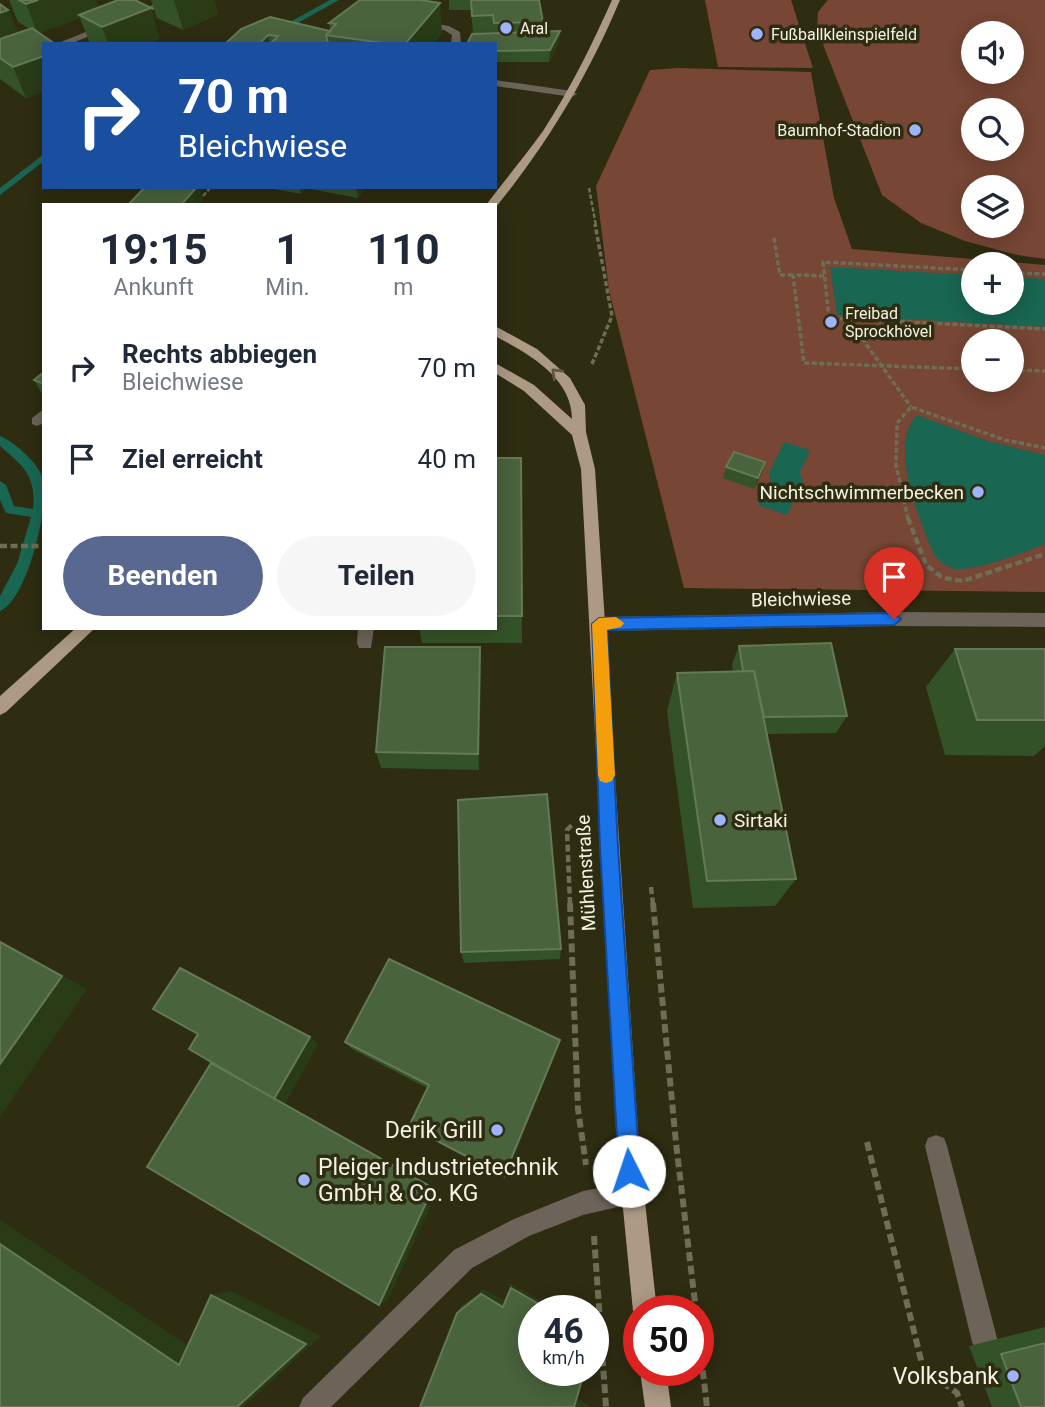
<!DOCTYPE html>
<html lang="de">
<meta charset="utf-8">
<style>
body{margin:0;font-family:Roboto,sans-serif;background:#f6f6f7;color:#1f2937;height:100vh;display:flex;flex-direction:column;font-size:26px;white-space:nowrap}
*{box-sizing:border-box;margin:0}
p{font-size:23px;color:#747a83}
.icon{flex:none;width:38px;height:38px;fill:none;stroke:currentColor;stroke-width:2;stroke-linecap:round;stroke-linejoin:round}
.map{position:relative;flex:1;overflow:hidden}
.panel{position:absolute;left:42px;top:203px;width:455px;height:427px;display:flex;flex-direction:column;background:#fff;border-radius:0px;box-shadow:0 4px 18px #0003}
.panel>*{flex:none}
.top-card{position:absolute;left:42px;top:42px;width:455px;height:147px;border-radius:0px;box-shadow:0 4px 18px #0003;background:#1a4fa0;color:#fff;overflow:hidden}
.controls{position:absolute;left:961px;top:21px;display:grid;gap:14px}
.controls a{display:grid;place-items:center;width:63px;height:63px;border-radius:50%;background:#fff;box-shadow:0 4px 18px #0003;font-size:35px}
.speed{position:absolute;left:518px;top:1295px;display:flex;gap:14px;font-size:35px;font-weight:700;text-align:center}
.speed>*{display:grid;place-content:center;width:91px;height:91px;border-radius:50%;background:#fff;box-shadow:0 4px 18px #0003;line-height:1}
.speed small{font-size:18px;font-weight:400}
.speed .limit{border:10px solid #d22;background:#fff;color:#111}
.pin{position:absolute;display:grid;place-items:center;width:60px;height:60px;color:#fff;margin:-72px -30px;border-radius:50% 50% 50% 0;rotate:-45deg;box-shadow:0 0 7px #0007}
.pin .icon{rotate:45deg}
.me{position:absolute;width:77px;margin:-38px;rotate:356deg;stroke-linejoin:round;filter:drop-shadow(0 0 5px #0008)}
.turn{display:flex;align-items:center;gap:24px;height:147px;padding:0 21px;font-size:32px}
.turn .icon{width:91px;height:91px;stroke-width:2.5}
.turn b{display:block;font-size:49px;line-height:60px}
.eta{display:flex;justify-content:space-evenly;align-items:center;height:119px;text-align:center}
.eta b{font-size:42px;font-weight:700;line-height:49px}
.action{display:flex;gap:14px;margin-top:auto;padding:14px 21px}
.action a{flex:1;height:80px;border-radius:42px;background:#586890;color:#fff;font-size:28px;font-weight:700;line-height:80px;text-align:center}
.action a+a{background:#f6f6f7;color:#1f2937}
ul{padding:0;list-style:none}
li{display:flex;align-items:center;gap:21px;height:91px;padding:0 21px}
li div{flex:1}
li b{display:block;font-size:26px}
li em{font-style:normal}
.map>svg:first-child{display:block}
.green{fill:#774635;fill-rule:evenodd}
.water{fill:#196652}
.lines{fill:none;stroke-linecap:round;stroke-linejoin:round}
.stream{fill:#196652;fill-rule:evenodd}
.path-far3{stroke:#6e6d55;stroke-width:2.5;stroke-dasharray:4.5 2;stroke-linecap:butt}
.path-far2{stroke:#6e6d55;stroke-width:3.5;stroke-dasharray:5 2.5;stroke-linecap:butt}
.path-far1{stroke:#6e6d55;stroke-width:4.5;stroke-dasharray:7 3.5;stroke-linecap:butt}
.path{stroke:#6e6d55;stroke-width:6;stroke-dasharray:9 4.5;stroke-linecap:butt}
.minor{fill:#6c6359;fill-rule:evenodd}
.major{fill:#ac9a85;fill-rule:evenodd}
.wall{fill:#345228}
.shaded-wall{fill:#293c16}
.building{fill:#49633c;stroke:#647a56;stroke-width:2}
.oneway{stroke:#60583f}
.route{fill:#1a73e8;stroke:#114b97;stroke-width:2}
.slow{fill:#f59e0b}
.poi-dot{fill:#9db4fd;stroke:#2e2c11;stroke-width:2.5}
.labels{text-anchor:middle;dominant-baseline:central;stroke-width:7;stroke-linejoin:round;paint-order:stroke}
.far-poi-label{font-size:16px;fill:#f4f3e3;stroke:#2e2c11;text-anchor:start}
.poi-label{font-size:19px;fill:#f4f3e3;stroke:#2e2c11;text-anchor:end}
.street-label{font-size:19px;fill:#f4f3e3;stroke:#2e2c11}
.near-poi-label{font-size:23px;fill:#f4f3e3;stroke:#2e2c11;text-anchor:end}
</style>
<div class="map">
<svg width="1045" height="1407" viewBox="0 0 1045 1407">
<rect width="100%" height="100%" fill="#2e2c11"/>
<g class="green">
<polygon points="705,0 791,0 813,68 718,67"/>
<path d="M828,0H1045V259L1017,255L965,241L921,223L882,195L817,29L818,12ZM973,33H1012V72H973ZM973,110H1012V149H973ZM973,187H1012V226H973Z"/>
<path d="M678,68L811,72L834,198L852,249L1045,265V592L684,588L609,290L596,186L650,70ZM973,264H1012V303H973ZM973,341H1012V380H973Z"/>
</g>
<g class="water">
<polygon points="830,267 973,275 973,303 1012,303 1012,277 1045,279 1045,327 837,315"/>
<path d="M917,415L988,441L1045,455V544C1024,553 979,570 958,569C948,569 941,562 934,555C921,522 887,446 917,415Z"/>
<polygon points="784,442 810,450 800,473 803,481 787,515 758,505 771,480 769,473"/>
</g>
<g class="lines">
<g class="stream">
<polygon points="330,0 339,0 260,44 250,44"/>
<polygon points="44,154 44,161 0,195 0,188"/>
<path d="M0,436C15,442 41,465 44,482C48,510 27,600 0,611V596L17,564L31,517L6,513L0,500V481L6,485L14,506L33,509C36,475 24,467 0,446Z"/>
</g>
<g class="path-far3">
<polyline points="589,188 596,226"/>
<polyline points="203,196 211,187"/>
</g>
<g class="path-far2">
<polyline points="774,238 780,275 793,275"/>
<polyline points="973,270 823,262 829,318 1045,329"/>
<polyline points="1012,273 1045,274"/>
<polyline points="824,276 793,275 804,363 973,369"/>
<polyline points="849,320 911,407"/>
<polyline points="592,364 612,316 595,224"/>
<polyline points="1012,370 1045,371"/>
<polyline points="908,519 896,465 897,423 911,407 1005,440 1045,448"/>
</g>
<g class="path-far1">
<polyline points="908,518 926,565 943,578 963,581 1045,554"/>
<polyline points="0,546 44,546"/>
<polyline points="651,887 653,904"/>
<polyline points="570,904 567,830 573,824"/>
</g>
<g class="path">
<polyline points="570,903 578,1109 586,1165"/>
<polyline points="653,903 676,1143 696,1311"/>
<polyline points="867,1142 923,1368 957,1393 962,1407"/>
<polyline points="594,1236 606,1407"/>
<polyline points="698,1330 707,1407"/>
</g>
<g class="minor">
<polygon points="165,0 177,0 70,44 56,44"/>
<polygon points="420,21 449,26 460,32 461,44 451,44 452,35 444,30 417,26 415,24"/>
<polygon points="495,80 572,91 577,94 572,97 495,86"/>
<polygon points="44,409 44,423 37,426 32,424 32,418"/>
<polygon points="894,612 1045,613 1045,627 894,626 599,631 593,629 591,624 593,619 599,617"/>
<polygon points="358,628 374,628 371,648 359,648 357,643"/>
<polygon points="936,1135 944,1138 947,1146 998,1342 994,1351 985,1355 976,1351 972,1342 925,1146 928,1138"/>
<polygon points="631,1182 639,1186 643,1194 639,1202 583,1215 529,1236 472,1268 331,1407 299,1407 303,1398 454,1250 514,1219 583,1191"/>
</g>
<g class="major">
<path d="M612,0H620C588,76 548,143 496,207L495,205H486C505,180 525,156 543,131C570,89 592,45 612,0Z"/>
<path d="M495,326L537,349L570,378L585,405L586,432L595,469L639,1147L657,1311H639V1321L633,1311L617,1147L581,469L572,435L524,391L495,373V363L534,385L572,419C572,377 527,353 495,336Z"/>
<polygon points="76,628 95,628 6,712 0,715 0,696"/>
<polygon points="640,1370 666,1370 671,1407 645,1407"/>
</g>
</g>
<g class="wall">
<polygon points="9,0 96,0 98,8 160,38 146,44 90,44 80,18 39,33 44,44 44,91 26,98 0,79 0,4 8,10 18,33 30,29 18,22"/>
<polygon points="151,0 214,0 218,14 183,30 157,18"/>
<polygon points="449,0 539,0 543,22 543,32 560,31 559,42 549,62 495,62 495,44 473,34 471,10 449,10"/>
<polygon points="329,23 442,33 433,44 225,44 241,29 330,31"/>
<polygon points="264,187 365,187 358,198 305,188 301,194"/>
<polygon points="44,372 44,397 34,380"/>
<polygon points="495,458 521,458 522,643 422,643 419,628 495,628"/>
<polygon points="765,462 762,473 754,489 723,478 726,467"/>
<polygon points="739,646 847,716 836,733 767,734 796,879 775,906 693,908 667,711 677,673 733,671 732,664"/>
<polygon points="480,647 481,665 479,770 381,768 376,752"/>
<polygon points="955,649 1045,649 1045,746 1034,756 945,755 926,687"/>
<polygon points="561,949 560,959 464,963 461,952"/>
<polygon points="345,1042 558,1047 505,1178 414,1130 409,1126 427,1088 352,1049"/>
<polygon points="511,1284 576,1399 592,1407 420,1407 457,1313 461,1307 484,1290 504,1301"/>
<polygon points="1045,1327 1045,1407 992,1407 969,1346"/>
</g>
<g class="shaded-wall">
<polygon points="38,0 96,0 100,11 79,15 80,18 38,34 26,4"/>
<polygon points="174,0 214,0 218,14 183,30"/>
<polygon points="440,3 442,33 433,44 405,44"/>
<polygon points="151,8 160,38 146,44 108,44 102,27"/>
<polygon points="8,10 21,40 0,47 0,13"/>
<polygon points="560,31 559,42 549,62 550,50"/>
<polygon points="268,35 270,44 259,44"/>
<polygon points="44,56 44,91 26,98 13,67"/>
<polygon points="197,187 199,187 204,205 181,205"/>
<polygon points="299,187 305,187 301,194"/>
<polygon points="356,187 365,187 358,198"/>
<polygon points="765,462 762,473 754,489 758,478"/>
<polygon points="480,647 481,665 479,770 478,754"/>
<polygon points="0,941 87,989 0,1117"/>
<polygon points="310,1037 318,1044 285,1104 438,1190 388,1300 379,1305 211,1063 229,1073"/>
<polygon points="560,1040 558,1047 505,1178 504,1176"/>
<polygon points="0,1220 202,1355 179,1365 0,1244"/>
<polygon points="511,1284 560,1311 551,1311 511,1288"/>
<polygon points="484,1290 504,1301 503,1307 481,1294"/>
<polygon points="231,1291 321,1336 243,1407 237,1407 211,1295"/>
<polygon points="570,1395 592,1407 573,1407"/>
</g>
<g class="building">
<polygon points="19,0 38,0 26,4"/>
<polygon points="118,0 135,0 151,8 102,27 79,15"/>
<polygon points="360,0 420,0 440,3 405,44 390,44 326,35 336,24 329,23"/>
<polygon points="471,0 539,0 543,22 494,23 493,15 472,16"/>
<polygon points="0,4 8,10 0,13"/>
<polygon points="270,17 330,31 326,35 328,44 270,44 278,36 268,35 259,44 225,44 241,29"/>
<polygon points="32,28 55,44 44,44 44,56 13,67 0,58 0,39"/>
<polygon points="560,31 550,50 495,51 495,44 467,44 472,34"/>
<polygon points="145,187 197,187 181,205 128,205"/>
<polygon points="44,372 44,384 34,380"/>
<polygon points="734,452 765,462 758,478 726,467"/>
<polygon points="495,458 521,458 522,616 495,616"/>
<polygon points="831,643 847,716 764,717 754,671 743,671 739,646"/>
<polygon points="385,647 480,647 478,754 376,752"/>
<polygon points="955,649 1045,649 1045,720 977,720"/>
<polygon points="754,671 796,879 707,881 677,673"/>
<polygon points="547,794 561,949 461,952 458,800"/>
<polygon points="0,942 62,976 0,1064"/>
<polygon points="389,959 560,1040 504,1176 409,1126 429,1085 345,1042"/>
<polygon points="180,968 310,1037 274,1099 189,1049 198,1034 153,1009"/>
<polygon points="211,1063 433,1188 379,1305 147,1167"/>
<polygon points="0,1244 179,1365 211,1295 306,1344 237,1407 0,1407"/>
<polygon points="511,1288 551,1311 534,1311 534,1370 585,1370 574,1407 420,1407 457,1313 481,1294 503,1307"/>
<polygon points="593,1334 596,1335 593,1345"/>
<polygon points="1045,1343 1045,1407 1021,1407 1001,1354"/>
</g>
<defs><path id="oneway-chevron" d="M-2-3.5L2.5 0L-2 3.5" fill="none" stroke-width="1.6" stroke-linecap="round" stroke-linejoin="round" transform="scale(1.75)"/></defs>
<use class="oneway" href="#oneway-chevron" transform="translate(556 373) rotate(-136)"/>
<polygon class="route" points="894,613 901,619 894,625 607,630 618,847 640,1171 637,1178 629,1181 622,1178 619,1171 600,847 592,624 599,618"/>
<polygon class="slow" points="616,617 624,623 621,627 607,630 615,775 612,781 606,783 600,781 598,775 592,624 599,618"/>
<g class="poi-dot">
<circle cx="506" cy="28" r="7"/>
<circle cx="757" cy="34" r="7"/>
<circle cx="915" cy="130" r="7"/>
<circle cx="831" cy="322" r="7"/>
<circle cx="978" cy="492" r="7"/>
<circle cx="720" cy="820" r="7"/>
<circle cx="497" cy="1130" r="7"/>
<circle cx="304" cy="1180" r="7"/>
<circle cx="1013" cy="1376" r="7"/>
</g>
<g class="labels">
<g class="far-poi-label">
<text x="520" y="28">Aral</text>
<text x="771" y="34">Fußballkleinspielfeld</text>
<text x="901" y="130" text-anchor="end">Baumhof-Stadion</text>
<text x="845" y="313">Freibad<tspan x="845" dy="18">Sprockhövel</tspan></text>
</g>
<g class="poi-label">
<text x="964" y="492">Nichtschwimmerbecken</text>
<text x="734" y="820" text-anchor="start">Sirtaki</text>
</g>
<g class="street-label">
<text transform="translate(801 599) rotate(-1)">Bleichwiese</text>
<text transform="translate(586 873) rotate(-93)">Mühlenstraße</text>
</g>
<g class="near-poi-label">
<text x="483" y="1130">Derik Grill</text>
<text x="318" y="1167" text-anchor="start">Pleiger Industrietechnik<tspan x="318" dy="26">GmbH &amp; Co. KG</tspan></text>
<text x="999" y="1376">Volksbank</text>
</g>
</g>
</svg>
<div class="controls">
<a><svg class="icon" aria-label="sound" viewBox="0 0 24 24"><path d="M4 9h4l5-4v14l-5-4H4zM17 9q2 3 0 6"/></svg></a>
<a><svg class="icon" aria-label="search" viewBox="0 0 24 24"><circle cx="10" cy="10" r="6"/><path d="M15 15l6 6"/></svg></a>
<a><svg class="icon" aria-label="layers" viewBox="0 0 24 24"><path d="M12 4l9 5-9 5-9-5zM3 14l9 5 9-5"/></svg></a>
<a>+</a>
<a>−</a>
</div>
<div class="speed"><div>46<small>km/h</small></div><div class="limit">50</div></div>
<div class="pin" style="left:894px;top:619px;background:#d93025"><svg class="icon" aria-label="arrive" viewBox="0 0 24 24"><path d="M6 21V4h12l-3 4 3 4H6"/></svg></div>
<svg class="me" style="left:629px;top:1171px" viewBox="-20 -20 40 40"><circle r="19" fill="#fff"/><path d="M0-13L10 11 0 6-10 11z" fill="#1a73e8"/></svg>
<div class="top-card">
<div class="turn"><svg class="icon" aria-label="right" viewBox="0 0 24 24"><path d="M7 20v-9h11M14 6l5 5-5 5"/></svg><div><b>70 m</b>Bleichwiese</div></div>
</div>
<section class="panel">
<div class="eta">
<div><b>19:15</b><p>Ankunft</p></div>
<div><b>1</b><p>Min.</p></div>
<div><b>110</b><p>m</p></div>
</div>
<ul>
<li><svg class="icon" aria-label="right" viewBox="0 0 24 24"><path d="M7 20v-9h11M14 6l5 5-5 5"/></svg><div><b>Rechts abbiegen</b><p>Bleichwiese</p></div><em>70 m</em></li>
<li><svg class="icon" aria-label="arrive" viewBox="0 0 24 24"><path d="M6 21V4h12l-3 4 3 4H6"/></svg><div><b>Ziel erreicht</b></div><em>40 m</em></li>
</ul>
<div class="action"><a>Beenden</a><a>Teilen</a></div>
</section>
</div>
